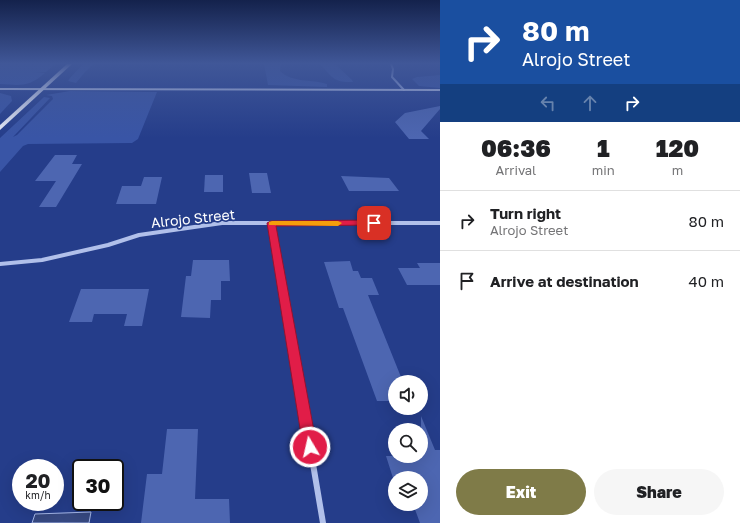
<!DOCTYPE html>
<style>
body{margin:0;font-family:"Golos Text",sans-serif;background:#f6f6f6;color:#202124;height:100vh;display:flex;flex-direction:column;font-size:15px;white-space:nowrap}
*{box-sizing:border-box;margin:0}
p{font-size:13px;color:#757577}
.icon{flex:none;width:22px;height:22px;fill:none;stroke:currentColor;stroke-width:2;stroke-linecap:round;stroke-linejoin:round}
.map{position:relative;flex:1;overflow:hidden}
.sheet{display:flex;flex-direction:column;background:#fff;width:300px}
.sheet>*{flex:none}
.banner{background:#1a4fa0;color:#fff;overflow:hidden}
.tools{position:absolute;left:388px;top:375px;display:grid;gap:8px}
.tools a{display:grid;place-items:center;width:40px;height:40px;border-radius:50%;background:#fff;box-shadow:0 4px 16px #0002;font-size:20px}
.speed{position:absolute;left:12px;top:459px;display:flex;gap:8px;font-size:20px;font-weight:700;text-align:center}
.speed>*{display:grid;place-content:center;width:52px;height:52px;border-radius:50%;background:#fff;box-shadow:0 4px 16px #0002;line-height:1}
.speed small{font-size:10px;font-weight:400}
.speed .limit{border:2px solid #111;border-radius:6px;background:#fff;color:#111}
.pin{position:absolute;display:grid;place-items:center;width:34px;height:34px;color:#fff;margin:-17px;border-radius:8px;box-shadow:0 2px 6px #0006}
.me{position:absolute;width:44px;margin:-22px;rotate:351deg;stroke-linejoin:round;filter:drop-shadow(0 0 3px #0008)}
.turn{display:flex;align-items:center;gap:14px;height:84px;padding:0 16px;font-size:18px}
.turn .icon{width:52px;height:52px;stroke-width:2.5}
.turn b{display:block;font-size:28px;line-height:34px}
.lanes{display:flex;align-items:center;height:38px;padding:0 16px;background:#0003;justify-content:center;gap:20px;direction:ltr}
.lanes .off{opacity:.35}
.eta{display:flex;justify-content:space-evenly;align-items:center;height:68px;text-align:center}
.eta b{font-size:24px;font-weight:800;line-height:28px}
.action{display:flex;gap:8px;margin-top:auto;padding:8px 16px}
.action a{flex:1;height:46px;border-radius:24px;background:#7f7b48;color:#fff;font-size:16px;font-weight:800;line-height:46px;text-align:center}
.action a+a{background:#f6f6f6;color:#202124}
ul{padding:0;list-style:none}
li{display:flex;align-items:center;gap:12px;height:60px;padding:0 16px;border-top:1px solid #e0e0e0}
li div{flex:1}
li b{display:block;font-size:15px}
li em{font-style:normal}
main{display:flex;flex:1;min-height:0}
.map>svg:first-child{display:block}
.green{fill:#3955a6}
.water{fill:#374982;stroke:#a6b8ea}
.building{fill:#4d66b1}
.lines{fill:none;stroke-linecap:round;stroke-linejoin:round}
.minor-far3{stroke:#b1c0ea;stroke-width:2}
.minor-far2{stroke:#b1c0ea;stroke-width:4}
.minor-far1{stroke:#b1c0ea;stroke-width:5}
.minor{stroke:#b1c0ea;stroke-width:6}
.secondary{fill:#dce3f8;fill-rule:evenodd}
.primary{fill:#f5f7fe;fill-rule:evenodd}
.route{fill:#e11d48;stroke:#92132f}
.slow{fill:#f59e0b}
.labels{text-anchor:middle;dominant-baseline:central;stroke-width:3.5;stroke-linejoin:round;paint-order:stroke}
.street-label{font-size:14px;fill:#fff;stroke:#253d8a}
</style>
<main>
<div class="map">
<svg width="440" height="523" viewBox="0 0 440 523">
<rect width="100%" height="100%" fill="#253d8a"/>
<g class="green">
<path d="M0,64H55L46,72L35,73H45C28,88 19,85 0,84Z"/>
<polygon points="83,64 94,64 85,72 76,83 68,81 70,78"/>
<path d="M264,64H281L280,71C292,83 312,79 327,84V87L268,85Z"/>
<path d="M320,64H335L352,80L353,82C334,83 332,77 320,64Z"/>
<polygon points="440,75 440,88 419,86 412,79 417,77"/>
<polygon points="70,91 157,92 138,139 132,143 28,144 23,146 0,172 0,138 44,97 50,98 13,137 17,135 53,99 52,96 46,95"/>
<polygon points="0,93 11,96 12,101 0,114"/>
</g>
<polygon class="water" points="91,512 89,523 32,523 35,514"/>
<g class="building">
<polygon points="440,106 440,109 421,131 429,139 409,139 395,122 405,113"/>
<polygon points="55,155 77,155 72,164 82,164 56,207 39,207 56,181 35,181"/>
<polygon points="249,173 267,173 271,193 252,193"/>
<polygon points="205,175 223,175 223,192 204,192"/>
<polygon points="341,176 389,178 399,191 349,191"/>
<polygon points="144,177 162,177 156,204 116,204 122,186 141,186"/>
<polygon points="193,260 229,260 230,281 221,281 221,300 211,300 210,318 181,317 186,276 191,276"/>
<polygon points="350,261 353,271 358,271 361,278 372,278 379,295 368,295 403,382 395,382 395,401 377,401 343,308 339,308 324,262"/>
<polygon points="417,263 440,263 440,285 407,285 398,268 420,268"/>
<polygon points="81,289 149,289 142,326 124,326 127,314 94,314 92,322 69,322"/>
<polygon points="421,416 435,450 440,450 440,523 420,523 413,504 421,504 421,478 393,478 386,456 421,456"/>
<polygon points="167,429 198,429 195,499 229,499 230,523 141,523 147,474 162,474"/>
</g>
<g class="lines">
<polyline class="minor-far3" points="391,64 393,69 392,77 404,90"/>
<g class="minor-far2">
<polyline points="271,223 283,293"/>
<polyline points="0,264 42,260 108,245 139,235 222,223 440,223"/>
</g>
<polyline class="minor-far1" points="283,292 301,394"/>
<polyline class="minor" points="301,393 323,523"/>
<polygon class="secondary" points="0,88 440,89 440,91 0,90"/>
<polygon class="primary" points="67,64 72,64 0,130 0,125"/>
</g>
<linearGradient id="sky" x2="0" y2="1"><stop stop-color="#14224c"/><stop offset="0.46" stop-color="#405798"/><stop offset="1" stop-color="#405798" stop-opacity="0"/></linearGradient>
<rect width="440" height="138" fill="url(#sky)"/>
<polygon class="route" points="374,220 377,221 377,225 276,226 317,447 315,452 310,454 305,452 303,447 267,223 271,221"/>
<polygon class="slow" points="272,221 338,221 342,223 338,226 269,225 269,222"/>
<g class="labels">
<g class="street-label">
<text transform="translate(193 218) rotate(-6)">Alrojo Street</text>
</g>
</g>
</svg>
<div class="tools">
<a><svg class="icon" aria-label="sound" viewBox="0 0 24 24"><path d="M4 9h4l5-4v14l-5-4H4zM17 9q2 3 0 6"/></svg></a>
<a><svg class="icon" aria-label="search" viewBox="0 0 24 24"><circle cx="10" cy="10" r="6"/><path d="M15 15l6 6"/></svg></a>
<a><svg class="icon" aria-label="layers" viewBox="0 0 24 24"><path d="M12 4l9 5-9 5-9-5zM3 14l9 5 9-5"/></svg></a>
</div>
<div class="speed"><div>20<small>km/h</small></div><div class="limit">30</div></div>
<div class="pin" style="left:374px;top:223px;background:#d93025"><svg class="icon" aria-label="arrive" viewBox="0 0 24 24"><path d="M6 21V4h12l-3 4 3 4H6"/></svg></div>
<svg class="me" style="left:310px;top:447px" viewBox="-20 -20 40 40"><circle r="17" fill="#e11d48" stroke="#fff" stroke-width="3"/><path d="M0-11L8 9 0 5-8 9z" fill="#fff"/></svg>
</div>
<section class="sheet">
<div class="banner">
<div class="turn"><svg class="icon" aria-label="right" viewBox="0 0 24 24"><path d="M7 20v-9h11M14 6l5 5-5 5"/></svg><div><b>80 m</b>Alrojo Street</div></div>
<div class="lanes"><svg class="icon off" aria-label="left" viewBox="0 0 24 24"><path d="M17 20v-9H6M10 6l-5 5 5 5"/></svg><svg class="icon off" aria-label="ahead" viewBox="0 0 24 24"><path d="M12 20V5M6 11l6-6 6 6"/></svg><svg class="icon" aria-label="right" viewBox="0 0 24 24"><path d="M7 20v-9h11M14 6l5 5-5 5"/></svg></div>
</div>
<div class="eta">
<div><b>06:36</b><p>Arrival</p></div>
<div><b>1</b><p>min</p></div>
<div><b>120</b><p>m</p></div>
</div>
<ul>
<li><svg class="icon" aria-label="right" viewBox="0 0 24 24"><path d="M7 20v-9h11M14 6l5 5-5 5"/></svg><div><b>Turn right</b><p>Alrojo Street</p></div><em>80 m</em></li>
<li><svg class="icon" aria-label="arrive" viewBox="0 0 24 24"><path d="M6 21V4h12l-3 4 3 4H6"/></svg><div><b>Arrive at destination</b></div><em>40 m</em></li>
</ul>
<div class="action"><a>Exit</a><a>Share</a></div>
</section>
</main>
